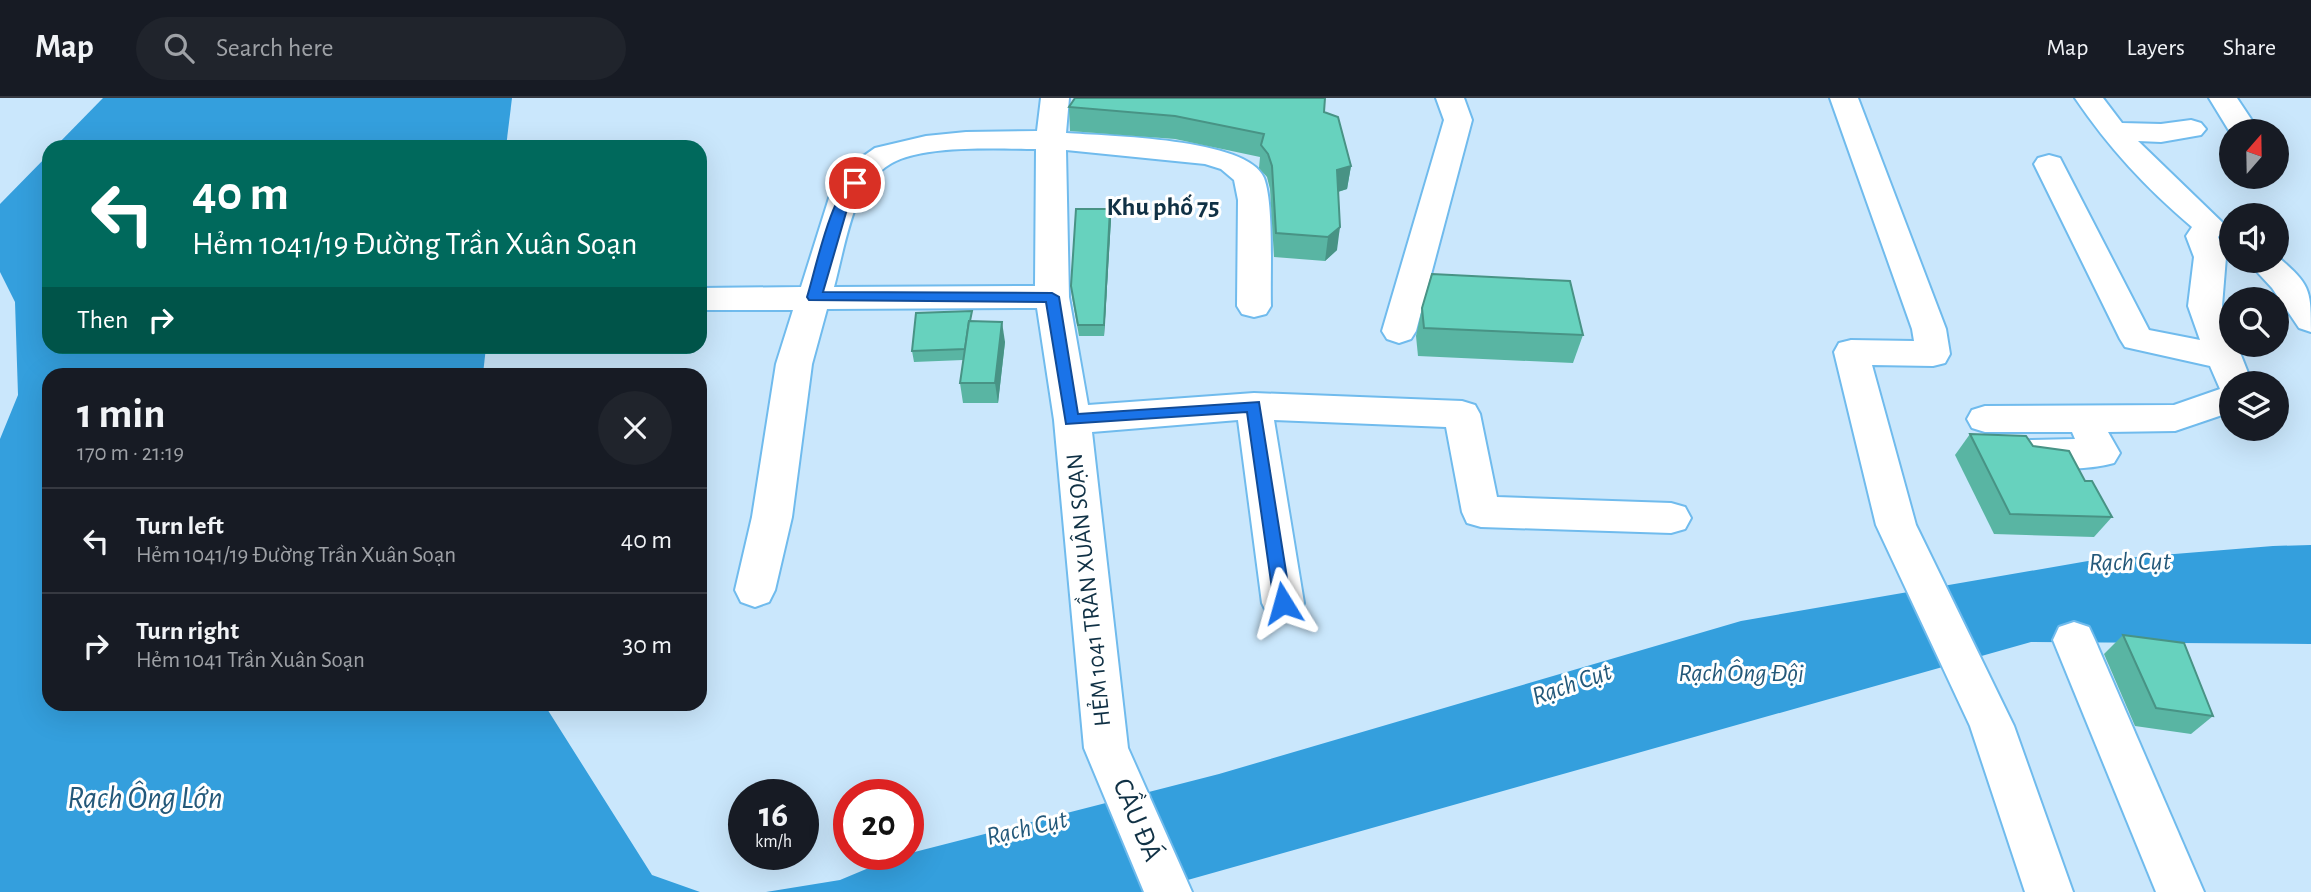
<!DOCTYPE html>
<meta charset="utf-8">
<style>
body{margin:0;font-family:"Alegreya Sans",sans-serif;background:#20242c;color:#f1f3f6;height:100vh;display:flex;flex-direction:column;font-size:26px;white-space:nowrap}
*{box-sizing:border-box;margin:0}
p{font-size:23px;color:#9ea1a6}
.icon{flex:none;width:38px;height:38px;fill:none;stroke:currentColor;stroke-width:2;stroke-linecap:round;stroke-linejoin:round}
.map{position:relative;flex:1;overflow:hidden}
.side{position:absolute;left:42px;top:270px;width:665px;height:343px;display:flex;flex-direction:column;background:#171b24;border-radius:21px;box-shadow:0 7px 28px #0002}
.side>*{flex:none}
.guide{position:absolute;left:42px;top:42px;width:665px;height:214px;border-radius:21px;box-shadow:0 7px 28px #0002;background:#00695c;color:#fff;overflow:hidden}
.needle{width:46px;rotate:20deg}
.tools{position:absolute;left:2219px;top:21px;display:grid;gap:14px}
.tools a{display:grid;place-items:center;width:70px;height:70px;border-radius:50%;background:#171b24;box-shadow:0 7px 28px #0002;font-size:35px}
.speed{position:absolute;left:728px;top:681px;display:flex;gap:14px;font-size:35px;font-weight:700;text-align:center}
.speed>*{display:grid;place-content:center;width:91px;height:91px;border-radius:50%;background:#171b24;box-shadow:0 7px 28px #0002;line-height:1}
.speed small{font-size:18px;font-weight:400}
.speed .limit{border:10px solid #d22;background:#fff;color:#111}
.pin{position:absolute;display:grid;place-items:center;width:60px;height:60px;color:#fff;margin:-30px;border:4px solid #fff;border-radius:50%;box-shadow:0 2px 7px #0007}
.me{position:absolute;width:77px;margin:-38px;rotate:352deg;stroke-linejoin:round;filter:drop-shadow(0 0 5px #0008)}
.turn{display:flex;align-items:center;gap:24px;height:147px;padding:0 35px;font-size:32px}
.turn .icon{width:91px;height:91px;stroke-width:2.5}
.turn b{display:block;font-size:49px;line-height:60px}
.then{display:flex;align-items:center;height:66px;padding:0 35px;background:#0003;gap:14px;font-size:26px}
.round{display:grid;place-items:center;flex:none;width:74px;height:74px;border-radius:37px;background:#20242c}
.head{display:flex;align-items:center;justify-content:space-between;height:119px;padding:0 35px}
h1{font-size:42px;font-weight:600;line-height:52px}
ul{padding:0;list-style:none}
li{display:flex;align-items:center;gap:21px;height:105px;padding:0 35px;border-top:2px solid #363941}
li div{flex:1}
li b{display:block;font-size:26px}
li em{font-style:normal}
header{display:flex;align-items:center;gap:42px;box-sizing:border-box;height:98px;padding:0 35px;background:#171b24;border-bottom:2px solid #363941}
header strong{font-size:33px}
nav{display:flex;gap:38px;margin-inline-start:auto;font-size:24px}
.search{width:490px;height:63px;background:#20242c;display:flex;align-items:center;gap:18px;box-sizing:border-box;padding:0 24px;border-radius:38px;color:#9ea1a6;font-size:26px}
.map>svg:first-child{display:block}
.water{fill:#349fdd}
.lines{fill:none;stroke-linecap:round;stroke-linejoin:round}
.minor-casing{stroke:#70bbed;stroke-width:4}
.minor{fill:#fff;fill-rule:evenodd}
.wall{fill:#59b5a3}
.shaded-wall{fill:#489385}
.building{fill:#67d2be;stroke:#489385;stroke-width:2}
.route{fill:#1a73e8;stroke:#114b97;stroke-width:2}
.labels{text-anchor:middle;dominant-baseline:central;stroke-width:6;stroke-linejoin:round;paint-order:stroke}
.street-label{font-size:24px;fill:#103145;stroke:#fff}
.neighbourhood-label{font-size:26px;font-weight:bold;fill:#103145;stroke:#fff}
.water-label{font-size:26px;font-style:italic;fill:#24597a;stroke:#fff}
.near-street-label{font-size:28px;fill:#103145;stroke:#fff}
.near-water-label{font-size:32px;font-style:italic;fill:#24597a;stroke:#fff}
</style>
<header>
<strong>Map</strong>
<div class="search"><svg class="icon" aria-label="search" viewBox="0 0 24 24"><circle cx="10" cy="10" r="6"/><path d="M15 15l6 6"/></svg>Search here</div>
<nav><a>Map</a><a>Layers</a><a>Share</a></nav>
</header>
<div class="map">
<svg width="2311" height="794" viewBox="0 0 2311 794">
<rect width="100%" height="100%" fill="#cae7fc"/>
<g class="water">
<polygon points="103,0 512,0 506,49 55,49"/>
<polygon points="49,56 49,248 486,249 483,276 49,276 49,606 544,606 652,777 700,794 0,794 0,341 18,297 15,204 0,174 0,106"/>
<polygon points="2311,447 2311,546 2031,544 1145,794 766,794 840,782 895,759 1219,676 1741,523 2088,463 2273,448"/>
</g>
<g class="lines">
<g class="minor-casing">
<g id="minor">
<path d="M1041,0H1069L1066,35C1106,38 1249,40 1264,80C1274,106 1270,177 1271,208L1266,216L1254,219L1242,216L1237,208L1238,102L1234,82L1221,71L1205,66L1066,52L1069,199L1088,307L1254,295L1462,303L1475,307L1480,316L1497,399L1671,405L1685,409L1691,420L1685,431L1671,435L1481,429L1467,425L1462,414L1446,329L1274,322L1304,505L1298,517L1283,522L1268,517L1262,505L1238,322L1092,334L1128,650L1192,794H1144L1084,650L1054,322L1037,210L827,211L812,266L792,419L775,492L769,504L755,509L741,504L735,492L752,419L776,266L793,212H700V190L801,189L829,100L855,64L875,50L926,38L966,34L1037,33ZM1036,51L1035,188L834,189C841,163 848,124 859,101C866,86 882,69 896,63C932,47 997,51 1036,51Z"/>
<polygon points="1436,0 1464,0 1472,22 1416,233 1411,241 1399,245 1387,241 1382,233 1444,22"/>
<polygon points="1830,0 1858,0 1946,231 1950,256 1945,265 1933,268 1872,267 1916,427 2014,628 2073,794 2025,794 1970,628 1876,427 1834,254 1839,245 1851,242 1914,243 1912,231"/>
<path d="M2075,0H2103L2122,25L2161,26L2191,22L2201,25L2206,31L2201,37L2161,44L2138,43L2226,128L2218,139L2226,159L2222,208L2231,232V247H2237L2252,285H2231V314L2175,333L2108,334L2120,355L2114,365C2090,372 2042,373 2018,366L2012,356L2018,346L2031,342L2075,341L2072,334H1985L1972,330L1967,321L1972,312L1985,308L2174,307L2220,291L2210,268L2125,249L2120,241L2034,66L2038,60L2049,57L2060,60L2149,232L2200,242L2188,208L2194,159L2186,138L2192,129C2145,89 2109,50 2075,0Z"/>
<polygon points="2209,0 2237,0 2259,33 2231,33 2231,36"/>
<path d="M2277,158C2310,187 2311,190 2311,234L2299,230L2272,190L2247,163H2277Z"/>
<polygon points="2074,524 2089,529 2095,542 2204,794 2156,794 2053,542 2059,529"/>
</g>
</g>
<use href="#minor" class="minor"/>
</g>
<g class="wall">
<polygon points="1069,9 1324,14 1351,68 1347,91 1338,94 1337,152 1325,163 1274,159 1270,91 1267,79 1259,70 1260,59 1175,41 1070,33"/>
<polygon points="1111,122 1104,238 1079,238 1072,199 1071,188"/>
<polygon points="1422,210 1583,237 1573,265 1418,258 1416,238"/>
<polygon points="973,223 1005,244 998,305 963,305 960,285 963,262 914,264 912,253"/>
<polygon points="1970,336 2033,348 2085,383 2112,419 2094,439 1994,436 1955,357"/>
<polygon points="2123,537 2213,618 2191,636 2135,628 2104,556"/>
</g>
<g class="shaded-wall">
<polygon points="1351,68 1347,91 1334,95 1337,72"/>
<polygon points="1110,111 1111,122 1104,238 1104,227"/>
<polygon points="1340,129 1337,152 1325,163 1328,139"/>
<polygon points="1002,224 1005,244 998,305 995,285"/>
</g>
<g class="building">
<polygon points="1075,0 1325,0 1324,14 1338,19 1351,68 1337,72 1340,129 1328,139 1276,135 1272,68 1268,56 1261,47 1264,36 1175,18 1069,9"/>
<polygon points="1076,111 1110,111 1104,227 1078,227 1071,188"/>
<polygon points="1432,176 1570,183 1583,237 1424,230 1422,210"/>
<polygon points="972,213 970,223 969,223 965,251 912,253 916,215"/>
<polygon points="969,223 1002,224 995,285 960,285"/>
<polygon points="1970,336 2026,338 2033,348 2069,353 2085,383 2092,383 2112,419 2010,416"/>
<polygon points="2123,537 2184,545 2213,618 2156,610"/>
</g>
<path class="route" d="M855,81L861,85L850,101L823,194L1052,195L1059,199L1078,316L1259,304L1291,505L1289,510H1277L1274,505L1247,314L1066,326L1046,204L809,202L807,199C815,174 832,90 855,81Z"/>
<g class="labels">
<g class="street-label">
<text transform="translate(1089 492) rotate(-96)">HẺM 1041 TRẦN XUÂN SOẠN</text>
</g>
<g class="neighbourhood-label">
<text x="1163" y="109">Khu phố 75</text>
</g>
<g class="water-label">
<text transform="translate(2130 464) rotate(-1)">Rạch Cụt</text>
<text x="1741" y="575">Rạch Ông Đội</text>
<text transform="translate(1572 586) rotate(-19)">Rạch Cụt</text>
<text transform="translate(1027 730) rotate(-13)">Rạch Cụt</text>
</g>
<g class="near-street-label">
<text transform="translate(1137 722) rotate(67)">CẦU ĐÁ</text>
</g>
<g class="near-water-label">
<text x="145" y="700">Rạch Ông Lớn</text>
</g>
</g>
</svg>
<div class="tools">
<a><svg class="needle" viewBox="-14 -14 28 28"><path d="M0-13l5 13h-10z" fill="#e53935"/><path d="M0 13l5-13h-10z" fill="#9ea1a6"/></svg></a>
<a><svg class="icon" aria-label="sound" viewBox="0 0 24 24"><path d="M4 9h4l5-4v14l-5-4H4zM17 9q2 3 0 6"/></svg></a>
<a><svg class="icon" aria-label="search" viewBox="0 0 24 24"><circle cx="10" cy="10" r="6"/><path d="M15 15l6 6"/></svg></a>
<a><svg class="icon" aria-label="layers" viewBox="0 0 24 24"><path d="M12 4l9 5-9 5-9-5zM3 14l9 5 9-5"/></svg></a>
</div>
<div class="speed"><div>16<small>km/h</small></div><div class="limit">20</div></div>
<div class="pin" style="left:855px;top:85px;background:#d93025"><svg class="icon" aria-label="arrive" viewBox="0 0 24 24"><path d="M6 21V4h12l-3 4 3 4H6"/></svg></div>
<svg class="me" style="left:1283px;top:505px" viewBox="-20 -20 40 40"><path d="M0-17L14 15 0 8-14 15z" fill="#1a73e8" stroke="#fff" stroke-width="4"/></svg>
<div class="guide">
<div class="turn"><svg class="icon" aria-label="left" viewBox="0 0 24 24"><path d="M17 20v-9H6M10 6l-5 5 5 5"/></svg><div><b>40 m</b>Hẻm 1041/19 Đường Trần Xuân Soạn</div></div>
<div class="then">Then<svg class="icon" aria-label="right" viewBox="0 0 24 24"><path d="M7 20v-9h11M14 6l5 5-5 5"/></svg></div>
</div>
<section class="side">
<div class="head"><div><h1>1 min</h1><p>170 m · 21:19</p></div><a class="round"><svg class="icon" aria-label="close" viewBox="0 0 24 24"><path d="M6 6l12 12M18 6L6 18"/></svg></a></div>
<ul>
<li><svg class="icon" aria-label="left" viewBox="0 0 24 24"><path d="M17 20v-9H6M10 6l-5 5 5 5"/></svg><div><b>Turn left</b><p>Hẻm 1041/19 Đường Trần Xuân Soạn</p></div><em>40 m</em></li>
<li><svg class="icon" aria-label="right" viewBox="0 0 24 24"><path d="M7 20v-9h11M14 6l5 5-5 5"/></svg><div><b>Turn right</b><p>Hẻm 1041 Trần Xuân Soạn</p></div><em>30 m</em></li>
</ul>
</section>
</div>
